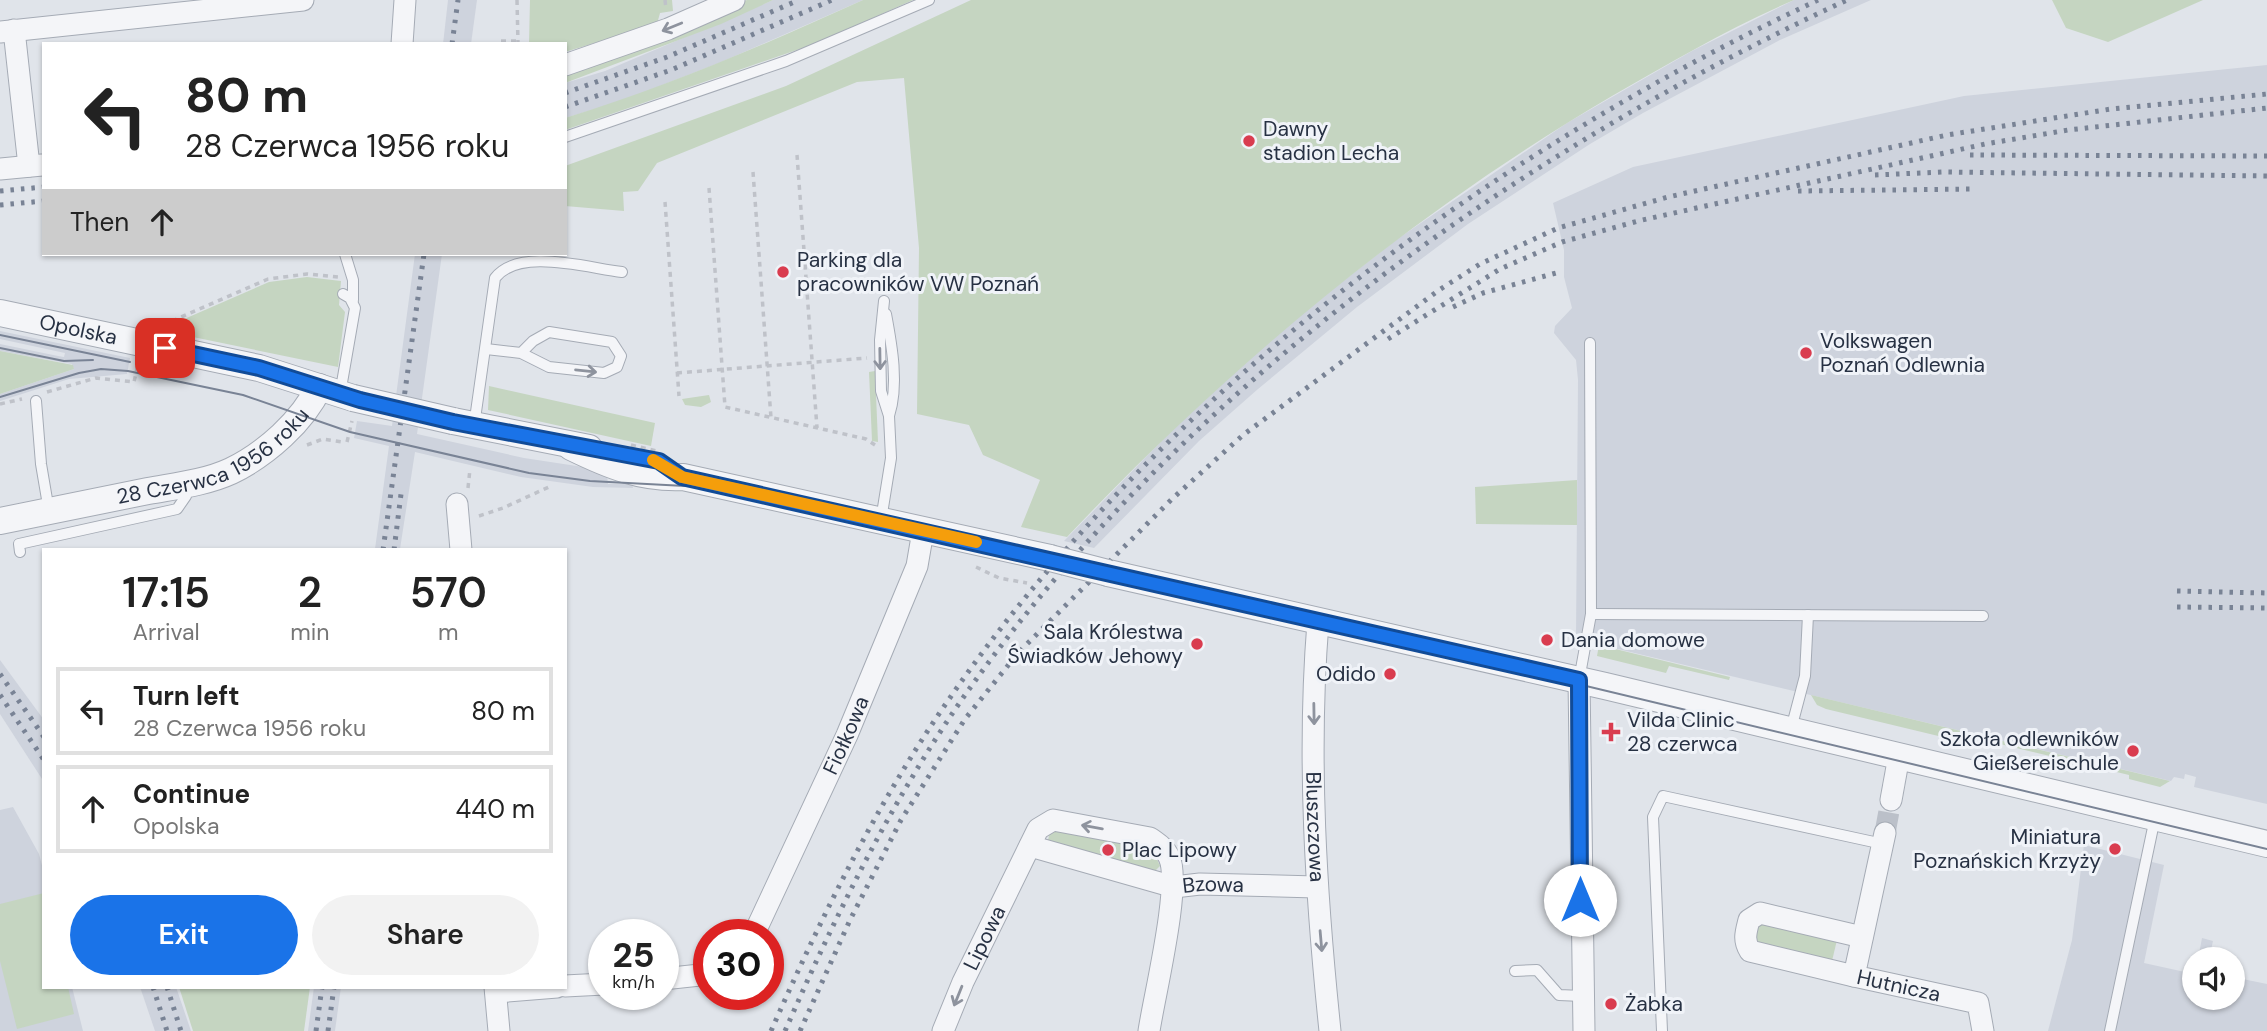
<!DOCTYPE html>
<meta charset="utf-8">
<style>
body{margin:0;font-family:"DM Sans",sans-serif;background:#f2f2f2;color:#222;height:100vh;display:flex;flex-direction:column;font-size:26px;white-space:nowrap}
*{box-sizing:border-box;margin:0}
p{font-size:23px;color:#767676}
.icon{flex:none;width:38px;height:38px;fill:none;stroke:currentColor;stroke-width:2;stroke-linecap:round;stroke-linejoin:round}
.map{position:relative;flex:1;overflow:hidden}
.panel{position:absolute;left:42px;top:548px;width:525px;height:441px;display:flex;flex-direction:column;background:#fff;border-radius:0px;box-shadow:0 2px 5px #0004}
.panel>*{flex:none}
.top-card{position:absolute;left:42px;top:42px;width:525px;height:214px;border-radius:0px;box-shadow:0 2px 5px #0004;background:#fff;color:#222;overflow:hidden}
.tools{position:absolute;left:2182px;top:947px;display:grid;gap:14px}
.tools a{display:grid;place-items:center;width:63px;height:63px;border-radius:50%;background:#fff;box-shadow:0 2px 5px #0004;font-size:35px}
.speed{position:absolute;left:588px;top:919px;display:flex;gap:14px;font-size:35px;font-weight:700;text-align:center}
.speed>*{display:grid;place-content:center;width:91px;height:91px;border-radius:50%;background:#fff;box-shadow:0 2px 5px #0004;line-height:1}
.speed small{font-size:18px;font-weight:400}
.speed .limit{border:10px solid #d22;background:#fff;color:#111}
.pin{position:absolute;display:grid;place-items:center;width:60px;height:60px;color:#fff;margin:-30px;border-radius:14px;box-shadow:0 4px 10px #0006}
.me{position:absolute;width:77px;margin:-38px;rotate:0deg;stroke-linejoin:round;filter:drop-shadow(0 0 5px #0008)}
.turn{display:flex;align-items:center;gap:24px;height:147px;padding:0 28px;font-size:32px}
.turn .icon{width:91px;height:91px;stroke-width:2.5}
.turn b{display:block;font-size:49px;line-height:60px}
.then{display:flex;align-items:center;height:66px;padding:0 28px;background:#0003;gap:14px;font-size:26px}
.eta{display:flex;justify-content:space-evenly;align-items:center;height:119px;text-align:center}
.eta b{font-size:42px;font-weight:600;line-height:49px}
.primary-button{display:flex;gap:14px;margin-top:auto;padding:14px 28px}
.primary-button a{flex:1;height:80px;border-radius:42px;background:#1a73e8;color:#fff;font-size:28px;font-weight:600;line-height:80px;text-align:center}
.primary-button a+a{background:#f2f2f2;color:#222}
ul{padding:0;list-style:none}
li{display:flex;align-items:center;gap:21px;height:88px;margin:0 14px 10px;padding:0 14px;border:4px solid #e0e0e0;border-radius:0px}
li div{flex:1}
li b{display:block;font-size:26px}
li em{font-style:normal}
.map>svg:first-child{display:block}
.built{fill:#ced3dd}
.green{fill:#c5d5c1}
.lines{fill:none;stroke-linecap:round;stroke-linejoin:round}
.minor-tunnel{stroke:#bbc0c9;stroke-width:21;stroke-dasharray:21 10;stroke-linecap:butt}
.service-casing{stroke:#a5abb5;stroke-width:12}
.minor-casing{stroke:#a5abb5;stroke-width:23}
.tertiary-casing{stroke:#a5abb5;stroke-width:28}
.path{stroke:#bfc2c9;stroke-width:3.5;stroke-dasharray:5 5;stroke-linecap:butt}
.service{stroke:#f4f5f8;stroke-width:10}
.minor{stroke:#f4f5f8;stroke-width:21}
.tertiary{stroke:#f4f5f8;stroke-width:26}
.tram{stroke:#798395;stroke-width:2}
.rail{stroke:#798395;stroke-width:5;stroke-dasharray:3.5 7;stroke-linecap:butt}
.tertiary-bridge-casing{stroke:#a5abb5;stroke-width:28;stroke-linecap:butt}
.tertiary-bridge{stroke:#f4f5f8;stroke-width:26}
.oneway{stroke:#8e939e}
.route-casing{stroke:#114b97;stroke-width:18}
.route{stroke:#1a73e8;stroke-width:12}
.slow{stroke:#f59e0b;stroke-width:12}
.poi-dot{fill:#d93c4f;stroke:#f0f3f8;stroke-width:2.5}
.labels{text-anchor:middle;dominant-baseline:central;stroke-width:6;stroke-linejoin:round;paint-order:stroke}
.poi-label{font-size:21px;fill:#273143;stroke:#f0f3f8;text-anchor:start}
.street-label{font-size:21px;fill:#273143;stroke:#f0f3f8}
</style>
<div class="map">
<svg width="2267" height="1031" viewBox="0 0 2267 1031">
<rect width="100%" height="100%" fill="#e0e4ea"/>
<g class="built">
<polygon points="448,0 477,0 471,44 443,44"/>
<polygon points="773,0 863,0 719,63 619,102 565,118 565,83 605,71"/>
<polygon points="1794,0 1871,0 1780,40 1643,113 1590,144 1468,224 1357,307 1258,389 1199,441 1094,548 1064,541 1181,421 1283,328 1396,240 1567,123 1692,51"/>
<polygon points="2267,65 2267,804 2194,787 2196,777 2185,774 2184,779 2174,777 2171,781 1576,639 1578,380 1576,360 1554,333 1555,326 1572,308 1564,277 1564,250 1553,203 1633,167 1964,96"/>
<polygon points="415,254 442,254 417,434 524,458 603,470 607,475 608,484 632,484 633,488 593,487 521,477 415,452 400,549 375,549 389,446 354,438 357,421 392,426"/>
<polygon points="0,331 130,358 127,374 69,379 0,401 0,394 74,369 72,364 0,351 0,344 58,356 64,357 65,353 0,339"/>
<polygon points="0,660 44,720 44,782 0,714"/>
<polygon points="13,807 39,854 44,873 44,987 72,987 83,1031 0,1031 0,810"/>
<polygon points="2084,845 2164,865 2144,963 2194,974 2194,998 2233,998 2233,977 2267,984 2267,1031 2048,1031 2072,940"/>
<polygon points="2202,938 2213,941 2209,959 2198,959"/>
<polygon points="140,987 176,987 191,1031 155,1031"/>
<polygon points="314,987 341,987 335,1031 308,1031"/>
</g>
<g class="green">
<polygon points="530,0 672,0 673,11 660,13 657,24 565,52 565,44 529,44"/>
<polygon points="747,0 773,0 721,24 565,83 565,73"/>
<path d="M863,0H913L817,43L565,130V118C667,87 766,44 863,0Z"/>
<path d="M971,0H1794C1731,27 1671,62 1612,96C1408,216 1229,366 1067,537L1021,527L1040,480L983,455L969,425L917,414L919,248L904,78L857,82L657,163L638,191L623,192L624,211L565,206V166L786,86Z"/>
<polygon points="2052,0 2203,0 2108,42 2066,28"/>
<polygon points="307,277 341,281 339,305 345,312 338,367 159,330 269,282"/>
<polygon points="0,351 73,365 74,369 0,394"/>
<polygon points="875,371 878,442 872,441 869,372"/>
<polygon points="489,386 655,423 651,446 488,410"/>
<polygon points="709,395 711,402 701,407 685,405 682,399"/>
<polygon points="1577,480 1577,525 1476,524 1475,487"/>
<polygon points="1599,645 1730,677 1729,680 1669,666 1666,673 1597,656"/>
<polygon points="1811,695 2170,781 2160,787 2129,779 2129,775 1967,736 1955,740 1826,709 1817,705"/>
<polygon points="1051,828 1150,844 1160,866 1154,872 1048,840"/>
<polygon points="44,893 44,987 68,987 74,1014 17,1029 0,961 0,904"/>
<polygon points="1757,922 1837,940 1832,961 1753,944"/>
<polygon points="179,987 310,987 304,1031 193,1031"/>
</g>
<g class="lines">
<polyline class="minor-tunnel" points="1885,833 1891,800"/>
<g class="service-casing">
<g id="service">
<polyline points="565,137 786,61 929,0"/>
<polyline points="345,254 353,280 353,300"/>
<path d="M886,314C892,346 899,385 889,416"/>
<polyline points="486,349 521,353 549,367 604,373 617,367 621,356 612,342 549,332 533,341 521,353"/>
<polyline points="340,394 355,308 350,298 343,294"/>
<polyline points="36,401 41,464 49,511"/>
<path d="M474,426L495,278C519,247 587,268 622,272"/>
<polyline points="881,520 891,458 889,416 881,391 880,340 884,301"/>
<polyline points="20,552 19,544 177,509 186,496 185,487"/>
<polyline points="1591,614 1983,616"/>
<polyline points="1579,680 1591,614 1590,343"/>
<polyline points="1791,729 1805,676 1808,615"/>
<polyline points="1515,971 1537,970 1559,995 1582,996"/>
<polyline points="1662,1031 1653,817 1663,796 1883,844"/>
<polyline points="2110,1031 2155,818"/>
</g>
</g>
<g class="minor-casing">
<g id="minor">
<polyline points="14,30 29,166"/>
<polyline points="0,32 303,0"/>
<polyline points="402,44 405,0"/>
<polyline points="565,65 668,29 734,0"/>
<polyline points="0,169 42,165"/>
<polyline points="457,504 461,550"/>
<path id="s1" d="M1318,622C1307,758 1316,896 1330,1031"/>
<polyline points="1579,680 1584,1031"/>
<polyline points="1891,800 1899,756"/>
<path id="s2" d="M1885,833L1854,976L1978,1003L1983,1031"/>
<path id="s3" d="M1030,846L1174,887L1200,884L1316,887"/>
<path id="s4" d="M754,934L847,735L917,566L923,531"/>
<path d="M1854,976L1750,951C1743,940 1746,932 1749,920L1760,913L1862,937"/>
<polyline points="663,979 709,974"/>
<polyline points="565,986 604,984"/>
<polyline points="495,987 499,1031"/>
<polyline points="496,992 557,987"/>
<path id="s5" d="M943,1031L963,982L1038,829L1053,820L1150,838C1157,843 1165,848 1169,857C1182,883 1154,997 1149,1031"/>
</g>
</g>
<g class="tertiary-casing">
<g id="tertiary">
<path id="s6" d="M0,313L259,368L353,398"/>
<polyline points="453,421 589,448"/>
<path d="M571,447C608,465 641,479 683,477L1050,558"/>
<path id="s7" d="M0,521C49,511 98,501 148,491C175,486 205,483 231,471C266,454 303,421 319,387"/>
<polyline points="1108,573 1605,686 2267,844"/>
</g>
</g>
<g class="path">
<polyline points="517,0 518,44"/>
<polyline points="665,0 666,9"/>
<polyline points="501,41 517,41"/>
<polyline points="797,155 817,428"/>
<polyline points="753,172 771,418"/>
<polyline points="709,188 725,407 866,439 875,445"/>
<polyline points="665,202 679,396"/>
<polyline points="163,325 268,279 307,274 338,277"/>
<polyline points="677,373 867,358"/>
<polyline points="47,392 96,378 134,382 138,364"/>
<polyline points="0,404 22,399"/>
<polyline points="347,442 352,421"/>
<polyline points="307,445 323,439 343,442"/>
<polyline points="631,445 657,451"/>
<polyline points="468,488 470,469"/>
<polyline points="479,516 503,508 551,486"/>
<polyline points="976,567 999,578 1027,583"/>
</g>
<use href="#service" class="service"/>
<use href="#minor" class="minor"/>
<use href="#tertiary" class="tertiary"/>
<g class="tram">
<polyline points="0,335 130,362"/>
<polyline points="0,348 64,361 93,360"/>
<polyline points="0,397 79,373 101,369 128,371 243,395 350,432 529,473 590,481 704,487 1047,562 1536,674 2267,849"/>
</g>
<g class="rail">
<polyline points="452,44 458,0"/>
<polyline points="565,93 667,57 799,0"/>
<polyline points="565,107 671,70 832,0"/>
<polyline points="1970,155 2267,156"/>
<polyline points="1875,175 1943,172 2267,176"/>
<polyline points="0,191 44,187"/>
<polyline points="1798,191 1975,189"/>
<polyline points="0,205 44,201"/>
<polyline points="1453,307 1483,293 1556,273"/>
<polyline points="1388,339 1500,269 1562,242 1638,221 1985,144 2068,130 2267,108"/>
<polyline points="383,550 424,254"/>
<polyline points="394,550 401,494"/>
<polyline points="2177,591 2267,593"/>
<polyline points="2177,607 2267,608"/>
<polyline points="0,674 44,737"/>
<polyline points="0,695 44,760"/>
<polyline points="153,987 167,1031"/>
<polyline points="167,987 181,1031"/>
<polyline points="316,1031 322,987"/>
<polyline points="328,1031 334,987"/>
<path d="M771,1031C821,918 875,807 945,705C1152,401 1488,154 1818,0"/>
<path d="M785,1031C834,919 887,810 956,708C1168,399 1510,156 1847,0"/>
<polyline points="800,1031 850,920 901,820 965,719 1018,653 1172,499 1243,435 1439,290 1480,264 1558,228 1668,197 1947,135 2111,109 2267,94"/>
</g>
<g class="tertiary-bridge-casing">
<g id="tertiary-bridge">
<polyline points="353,398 453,421"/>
<polyline points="1050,558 1108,573"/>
</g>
</g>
<use href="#tertiary-bridge" class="tertiary-bridge"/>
</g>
<defs><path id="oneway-shaft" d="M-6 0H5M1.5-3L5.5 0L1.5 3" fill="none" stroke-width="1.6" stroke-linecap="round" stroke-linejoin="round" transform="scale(1.75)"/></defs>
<g class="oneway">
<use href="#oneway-shaft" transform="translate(672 27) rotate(158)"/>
<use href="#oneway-shaft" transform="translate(880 359) rotate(89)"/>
<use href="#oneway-shaft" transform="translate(586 371) rotate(6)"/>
<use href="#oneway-shaft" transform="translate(1314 714) rotate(89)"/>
<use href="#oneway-shaft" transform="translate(1092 827) rotate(-170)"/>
<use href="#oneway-shaft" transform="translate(1321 941) rotate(85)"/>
<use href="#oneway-shaft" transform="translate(958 996) rotate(112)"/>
</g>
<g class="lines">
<g class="route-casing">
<polyline id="route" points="165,348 259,368 360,400 453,422 659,461 682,477 1579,680 1580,900"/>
</g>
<use href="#route" class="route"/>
<polyline class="slow" points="653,460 682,477 976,542"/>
</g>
<g class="poi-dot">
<circle cx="1249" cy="141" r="7"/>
<circle cx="783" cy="272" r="7"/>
<circle cx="1806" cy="353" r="7"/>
<circle cx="1547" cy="640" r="7"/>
<circle cx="1197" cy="644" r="7"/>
<circle cx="1390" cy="674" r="7"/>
<path d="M1607.5 721.5h7v7h7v7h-7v7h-7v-7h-7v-7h7z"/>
<circle cx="2133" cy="751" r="7"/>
<circle cx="2115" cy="849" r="7"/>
<circle cx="1108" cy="850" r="7"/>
<circle cx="1611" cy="1004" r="7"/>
</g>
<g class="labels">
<g class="poi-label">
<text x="1263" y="129">Dawny<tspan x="1263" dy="24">stadion Lecha</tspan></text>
<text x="797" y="260">Parking dla<tspan x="797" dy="24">pracowników VW Poznań</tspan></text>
<text x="1820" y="341">Volkswagen<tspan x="1820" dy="24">Poznań Odlewnia</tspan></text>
<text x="1183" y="632" text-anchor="end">Sala Królestwa<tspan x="1183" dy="24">Świadków Jehowy</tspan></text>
<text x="1561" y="640">Dania domowe</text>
<text x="1376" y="674" text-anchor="end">Odido</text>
<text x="1627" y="720">Vilda Clinic<tspan x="1627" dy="24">28 czerwca</tspan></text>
<text x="2119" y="739" text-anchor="end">Szkoła odlewników<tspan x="2119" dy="24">Gießereischule</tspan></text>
<text x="2101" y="837" text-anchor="end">Miniatura<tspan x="2101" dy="24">Poznańskich Krzyży</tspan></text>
<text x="1122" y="850">Plac Lipowy</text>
<text x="1625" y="1004">Żabka</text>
</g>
<g class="street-label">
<text stroke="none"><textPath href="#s6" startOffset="80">Opolska</textPath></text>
<text stroke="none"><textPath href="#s7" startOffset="226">28 Czerwca 1956 roku</textPath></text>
<text stroke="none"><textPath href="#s4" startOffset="219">Fiołkowa</textPath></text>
<text stroke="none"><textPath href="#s1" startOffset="205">Bluszczowa</textPath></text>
<text stroke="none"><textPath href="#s3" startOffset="189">Bzowa</textPath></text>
<text stroke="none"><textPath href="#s5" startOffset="102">Lipowa</textPath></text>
<text stroke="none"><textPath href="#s2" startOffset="192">Hutnicza</textPath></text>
</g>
</g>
</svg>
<div class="tools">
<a><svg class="icon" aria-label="sound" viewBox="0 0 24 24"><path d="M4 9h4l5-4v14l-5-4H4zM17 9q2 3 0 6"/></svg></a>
</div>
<div class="speed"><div>25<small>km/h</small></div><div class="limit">30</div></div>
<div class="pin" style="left:165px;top:348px;background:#d93025"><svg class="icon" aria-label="arrive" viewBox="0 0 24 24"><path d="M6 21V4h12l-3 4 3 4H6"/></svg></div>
<svg class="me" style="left:1580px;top:900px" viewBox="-20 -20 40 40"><circle r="19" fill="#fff"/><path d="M0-13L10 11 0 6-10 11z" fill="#1a73e8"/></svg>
<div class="top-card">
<div class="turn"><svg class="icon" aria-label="left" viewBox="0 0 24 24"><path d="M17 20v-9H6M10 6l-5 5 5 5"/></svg><div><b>80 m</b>28 Czerwca 1956 roku</div></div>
<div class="then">Then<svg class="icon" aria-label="ahead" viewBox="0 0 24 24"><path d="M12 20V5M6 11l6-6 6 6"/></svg></div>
</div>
<section class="panel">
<div class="eta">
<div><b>17:15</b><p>Arrival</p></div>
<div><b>2</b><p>min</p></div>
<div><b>570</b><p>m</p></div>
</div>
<ul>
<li><svg class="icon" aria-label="left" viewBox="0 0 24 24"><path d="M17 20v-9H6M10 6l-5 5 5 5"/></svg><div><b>Turn left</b><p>28 Czerwca 1956 roku</p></div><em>80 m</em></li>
<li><svg class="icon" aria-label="ahead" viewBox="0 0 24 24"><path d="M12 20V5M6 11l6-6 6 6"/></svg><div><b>Continue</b><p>Opolska</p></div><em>440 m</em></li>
</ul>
<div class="primary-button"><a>Exit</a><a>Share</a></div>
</section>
</div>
